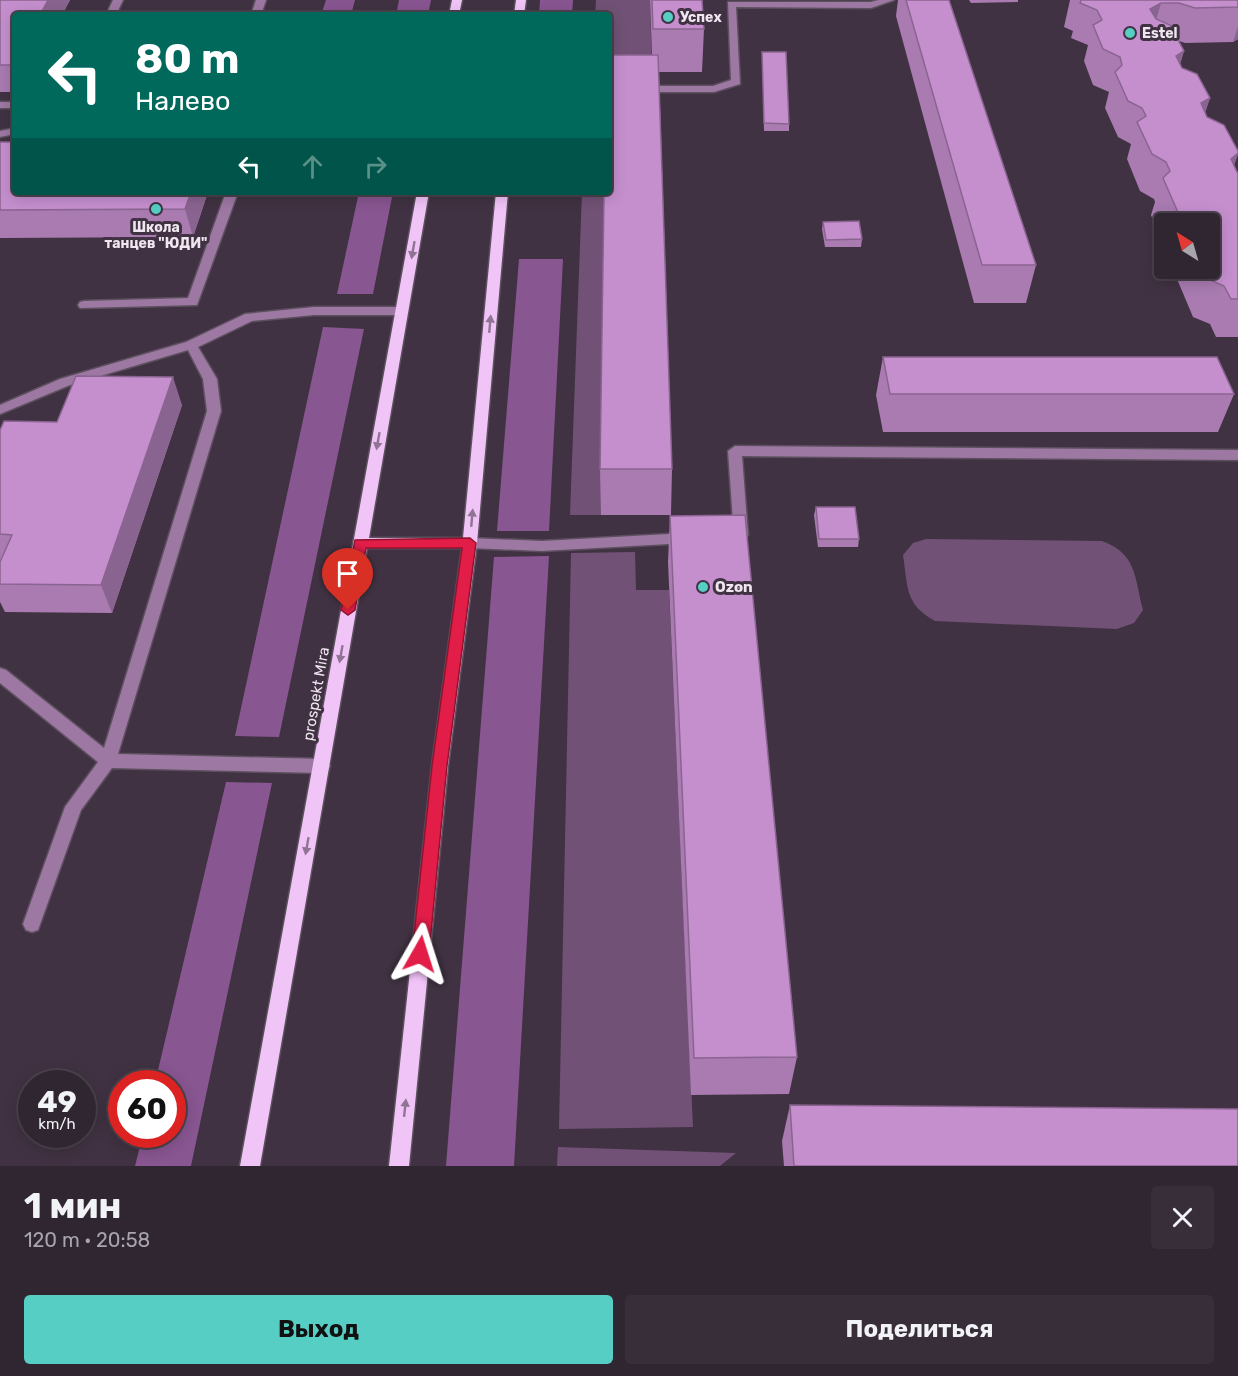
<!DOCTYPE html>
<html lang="ru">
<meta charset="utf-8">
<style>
body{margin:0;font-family:Rubik,sans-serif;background:#382e3a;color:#f1f3f6;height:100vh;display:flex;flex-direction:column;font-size:22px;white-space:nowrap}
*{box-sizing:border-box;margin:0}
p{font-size:20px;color:#a8a5ac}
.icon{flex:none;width:33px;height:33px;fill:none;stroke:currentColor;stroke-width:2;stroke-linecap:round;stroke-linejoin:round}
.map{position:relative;height:1166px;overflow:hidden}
.sheet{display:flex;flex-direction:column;background:#302632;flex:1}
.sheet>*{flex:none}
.hud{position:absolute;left:12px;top:12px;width:600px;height:183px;border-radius:6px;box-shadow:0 3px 15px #0003,0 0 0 2px #4b434d;background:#00695c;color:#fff;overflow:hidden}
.needle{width:39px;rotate:323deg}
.buttons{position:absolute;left:1154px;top:213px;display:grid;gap:12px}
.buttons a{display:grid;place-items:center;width:66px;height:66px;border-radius:6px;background:#302632;box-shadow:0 3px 15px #0003,0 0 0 2px #4b434d;font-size:30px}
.speed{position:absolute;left:18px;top:1070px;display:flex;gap:12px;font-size:30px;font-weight:700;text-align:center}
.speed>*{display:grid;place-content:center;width:78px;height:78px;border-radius:50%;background:#302632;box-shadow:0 3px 15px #0003,0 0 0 2px #4b434d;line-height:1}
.speed small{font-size:15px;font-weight:400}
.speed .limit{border:9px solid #d22;background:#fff;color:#111}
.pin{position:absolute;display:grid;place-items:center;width:51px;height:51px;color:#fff;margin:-62px -26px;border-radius:50% 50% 50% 0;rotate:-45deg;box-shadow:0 0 6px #0007}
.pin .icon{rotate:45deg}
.me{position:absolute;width:66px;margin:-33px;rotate:6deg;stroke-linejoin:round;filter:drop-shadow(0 0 4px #0008)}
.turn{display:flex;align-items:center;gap:21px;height:126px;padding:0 24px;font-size:27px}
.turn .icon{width:78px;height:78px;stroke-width:2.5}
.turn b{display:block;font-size:42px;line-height:51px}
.lanes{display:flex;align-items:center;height:57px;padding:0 24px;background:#0003;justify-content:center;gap:30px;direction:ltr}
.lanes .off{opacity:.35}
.round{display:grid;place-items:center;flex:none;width:63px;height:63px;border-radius:6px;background:#382e3a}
.head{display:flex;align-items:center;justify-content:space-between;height:102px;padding:0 24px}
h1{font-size:36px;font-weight:700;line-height:45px}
.button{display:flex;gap:12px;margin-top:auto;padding:12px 24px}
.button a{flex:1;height:69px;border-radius:6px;background:#56cec4;color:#111;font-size:24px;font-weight:700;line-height:69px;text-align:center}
.button a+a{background:#382e3a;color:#f1f3f6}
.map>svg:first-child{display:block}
.green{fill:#715276}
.forest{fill:#885691}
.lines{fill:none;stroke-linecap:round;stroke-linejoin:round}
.minor-casing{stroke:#5c4f5e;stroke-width:3}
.major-casing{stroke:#5c4f5e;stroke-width:3}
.minor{fill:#9d78a3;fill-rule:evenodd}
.major{fill:#f1c4f8;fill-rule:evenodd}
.wall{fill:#a97bb1}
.shaded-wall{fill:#8a6490}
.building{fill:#c58fce;stroke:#8a6490;stroke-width:1.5}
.oneway{fill:#907494}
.route{fill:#e11d48;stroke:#92132f;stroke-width:1.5}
.poi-dot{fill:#56cec4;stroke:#403242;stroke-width:2}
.labels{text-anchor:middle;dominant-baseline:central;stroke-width:6;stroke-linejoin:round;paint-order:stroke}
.far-poi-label{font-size:14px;font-weight:bold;fill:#efe6f0;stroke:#403242;text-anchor:start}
.poi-label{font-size:15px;font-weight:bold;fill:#efe6f0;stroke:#403242;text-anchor:start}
.street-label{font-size:15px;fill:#efe6f0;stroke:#403242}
</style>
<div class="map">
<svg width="1238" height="1166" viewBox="0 0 1238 1166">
<rect width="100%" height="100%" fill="#403242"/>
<g class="green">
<polygon points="596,0 650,0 652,72 609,71 609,15 595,15"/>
<polygon points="582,192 606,192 601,515 570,515"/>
<path d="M926,539L1102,541C1137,554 1134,576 1143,610L1134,623L1117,629L935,621C904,604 908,586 903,555L913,543Z"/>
<polygon points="635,552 636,590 669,590 693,1127 559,1129 571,553"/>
<polygon points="558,1147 736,1153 720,1166 557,1166"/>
</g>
<g class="forest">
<polygon points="326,0 355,0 351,15 321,15"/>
<polygon points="399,0 431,0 428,15 396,15"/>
<polygon points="540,0 573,0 572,15 539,15"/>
<polygon points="359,192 393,192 373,294 337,294"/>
<polygon points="519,259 563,259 549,531 497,531"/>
<polygon points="323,327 364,329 279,737 235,736"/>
<polygon points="549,556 514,1166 446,1166 494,557"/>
<polygon points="226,782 272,783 191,1166 135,1166 143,1134 172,1134 172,1083 155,1083"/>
</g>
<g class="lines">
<g class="minor-casing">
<g id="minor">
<polygon points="113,0 123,0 116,15 106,15"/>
<polygon points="256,0 266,0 261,15 251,15"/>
<polygon points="878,0 894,0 871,8 736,7 740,84 714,92 609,92 609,86 713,86 731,80 728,2 871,2"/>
<rect x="0" y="102" width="15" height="6"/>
<polygon points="15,128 15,134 0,137 0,131"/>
<polygon points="226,192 238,192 197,305 80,308 78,305 80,302 84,301 188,298"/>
<polygon points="314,307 402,307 408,311 402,315 314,315 252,321 198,347 217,379 221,411 118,754 322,759 328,761 330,766 328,771 322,773 112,768 81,810 38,930 32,932 26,930 23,924 65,807 98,762 0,683 0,668 6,670 104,748 207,411 203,379 188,350 70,385 0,414 0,405 60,379 186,342 245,314"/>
<polygon points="735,446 1238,450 1238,460 742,456 748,535 741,540 734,535 728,451"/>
<polygon points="687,533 694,538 687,543 542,551 470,548 463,543 470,538 542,541"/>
</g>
</g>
<g class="major-casing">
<g id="major">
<polygon points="452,0 462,0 459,15 449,15"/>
<polygon points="516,0 526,0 524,15 514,15"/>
<polygon points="417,192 429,192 369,538 463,538 496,192 508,192 477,543 448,766 409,1166 389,1166 432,766 462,548 367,548 260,1166 240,1166"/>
</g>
</g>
<use href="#minor" class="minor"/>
<use href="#major" class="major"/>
</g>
<g class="wall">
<polygon points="0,0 70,0 62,15 15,15 15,92 0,92"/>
<polygon points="650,0 702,0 704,29 702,72 659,72 672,469 671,515 601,515 600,469 652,55"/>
<polygon points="898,0 949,0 1036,265 1026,303 974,303 896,16"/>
<polygon points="969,0 1018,0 1018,2 971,3"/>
<polygon points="1070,0 1238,0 1238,39 1233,42 1185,43 1179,41 1184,51 1180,64 1182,68 1210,98 1205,112 1207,117 1238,154 1234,165 1238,174 1238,337 1216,337 1210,324 1193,317 1177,279 1181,268 1209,268 1209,224 1164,224 1164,247 1151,215 1155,202 1154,199 1140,191 1127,159 1131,144 1118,137 1105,108 1109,92 1093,85 1084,61 1088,45 1071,38 1073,31 1064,27"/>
<polygon points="762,52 789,124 789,131 764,131"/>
<polygon points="0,142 15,192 208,192 193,237 0,238"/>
<polygon points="823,222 862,239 861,247 825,247 822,229"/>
<polygon points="883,357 1234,394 1218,432 883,432 876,395"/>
<polygon points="182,405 112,613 5,612 0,602 0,430"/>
<polygon points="816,507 859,539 858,547 818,547 814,515"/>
<polygon points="670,516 797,1057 789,1094 691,1095 668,562"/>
<polygon points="790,1105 1238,1166 784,1166 782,1141"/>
</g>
<g class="shaded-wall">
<polygon points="48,0 70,0 62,15 40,15"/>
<polygon points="1161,3 1151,38 1150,9"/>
<polygon points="1238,26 1238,39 1233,42"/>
<polygon points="1184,51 1173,87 1176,56"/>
<polygon points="1210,98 1198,135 1201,103"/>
<polygon points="1238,153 1238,154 1225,190 1231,159"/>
<polygon points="191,192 208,192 193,237 185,209"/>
<polygon points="173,377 182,405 112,613 101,585"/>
</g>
<g class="building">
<polygon points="0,0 48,0 40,15 15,15 15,63 14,65 0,65"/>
<polygon points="652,0 702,0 704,29 653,29"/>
<polygon points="906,0 949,0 1036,265 982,265"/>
<polygon points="1081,0 1238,0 1238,7 1195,8 1179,3 1161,3 1150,9 1156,19 1170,25 1184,51 1176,56 1182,68 1197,74 1210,98 1201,103 1207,117 1224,125 1238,151 1238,153 1231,159 1238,174 1238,299 1231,299 1224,286 1208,279 1203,268 1209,268 1209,224 1192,224 1180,217 1163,178 1170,171 1166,162 1152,154 1137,122 1146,116 1142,108 1128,101 1115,72 1122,65 1120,57 1103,49 1093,25 1102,20 1097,10 1080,3"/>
<polygon points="762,52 786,52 789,124 764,123"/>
<polygon points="609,55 658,55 672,469 600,469 604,192 609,192"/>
<polygon points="0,142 15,142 15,192 191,192 185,209 0,210"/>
<polygon points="859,221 862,239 826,240 823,222"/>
<polygon points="883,357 1217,357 1234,394 890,394"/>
<polygon points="76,376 173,377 101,585 0,584 0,562 12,535 0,534 0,430 4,421 57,422"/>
<polygon points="816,507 855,507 859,539 819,539"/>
<polygon points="745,515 797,1057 694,1058 670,516"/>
<polygon points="790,1105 1238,1109 1238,1166 794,1166"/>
</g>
<defs><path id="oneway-solid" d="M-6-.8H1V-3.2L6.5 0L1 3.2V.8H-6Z" transform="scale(1.5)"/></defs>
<g class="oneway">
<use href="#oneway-solid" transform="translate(413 250) rotate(100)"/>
<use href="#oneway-solid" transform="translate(490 324) rotate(-85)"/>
<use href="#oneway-solid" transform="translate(378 441) rotate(100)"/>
<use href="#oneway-solid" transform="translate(472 518) rotate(-85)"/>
<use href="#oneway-solid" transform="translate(341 654) rotate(100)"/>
<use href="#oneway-solid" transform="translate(307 846) rotate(100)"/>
<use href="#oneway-solid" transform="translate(405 1108) rotate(-84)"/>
</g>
<polygon class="route" points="470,538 476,543 447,766 429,954 426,960 420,962 414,960 412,954 432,766 462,548 366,548 355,610 348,615 341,610 355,540"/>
<g class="poi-dot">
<circle cx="668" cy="17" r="6"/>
<circle cx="1130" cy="33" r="6"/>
<circle cx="156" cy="209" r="6"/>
<circle cx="703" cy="587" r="6"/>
</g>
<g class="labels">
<g class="far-poi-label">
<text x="680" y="17">Успех</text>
<text x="1142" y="33">Estel</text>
<text x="156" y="227" text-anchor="middle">Школа<tspan x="156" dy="16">танцев "ЮДИ"</tspan></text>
</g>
<g class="poi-label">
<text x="715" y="587">Ozon</text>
</g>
<g class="street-label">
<text transform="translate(316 694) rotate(-80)">prospekt Mira</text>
</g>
</g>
</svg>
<div class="buttons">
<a><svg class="needle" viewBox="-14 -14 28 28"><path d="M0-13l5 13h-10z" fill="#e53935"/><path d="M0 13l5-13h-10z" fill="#a8a5ac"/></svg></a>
</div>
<div class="speed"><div>49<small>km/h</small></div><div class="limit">60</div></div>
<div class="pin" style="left:348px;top:610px;background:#d93025"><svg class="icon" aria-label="arrive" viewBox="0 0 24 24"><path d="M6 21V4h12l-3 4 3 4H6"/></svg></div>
<svg class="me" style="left:420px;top:954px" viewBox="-20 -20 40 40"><path d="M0-17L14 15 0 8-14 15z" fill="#e11d48" stroke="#fff" stroke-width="4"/></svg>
<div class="hud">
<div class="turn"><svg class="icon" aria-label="left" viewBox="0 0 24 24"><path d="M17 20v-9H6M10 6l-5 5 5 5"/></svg><div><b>80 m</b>Налево</div></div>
<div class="lanes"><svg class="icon" aria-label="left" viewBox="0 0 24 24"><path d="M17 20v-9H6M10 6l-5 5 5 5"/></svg><svg class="icon off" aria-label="ahead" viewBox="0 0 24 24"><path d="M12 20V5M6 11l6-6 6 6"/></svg><svg class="icon off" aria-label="right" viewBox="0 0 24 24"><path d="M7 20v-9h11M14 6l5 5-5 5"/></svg></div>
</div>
</div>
<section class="sheet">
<div class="head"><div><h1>1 мин</h1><p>120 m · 20:58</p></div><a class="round"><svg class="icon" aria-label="close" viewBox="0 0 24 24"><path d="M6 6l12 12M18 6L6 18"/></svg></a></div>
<div class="button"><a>Выход</a><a>Поделиться</a></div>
</section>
